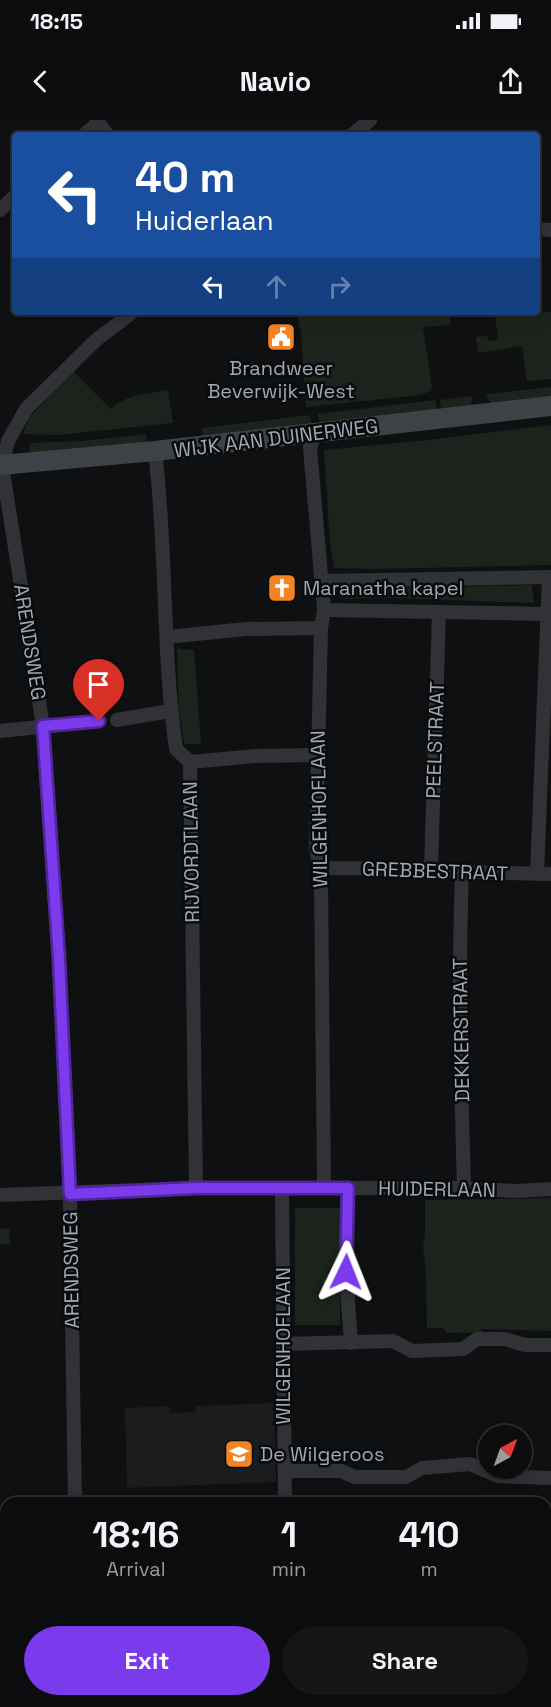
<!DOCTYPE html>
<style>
body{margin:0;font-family:"Space Grotesk",sans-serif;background:#141516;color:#f1f3f6;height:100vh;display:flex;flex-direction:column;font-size:22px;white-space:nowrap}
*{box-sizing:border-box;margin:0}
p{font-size:20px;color:#9a9b9d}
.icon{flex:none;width:33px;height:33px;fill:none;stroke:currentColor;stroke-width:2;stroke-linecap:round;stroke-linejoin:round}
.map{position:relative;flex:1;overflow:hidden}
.side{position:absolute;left:0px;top:1377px;width:552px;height:210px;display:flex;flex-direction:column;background:#0b0c0d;border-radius:18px 18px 0 0;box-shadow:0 3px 15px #0003,0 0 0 2px #2b2c2e}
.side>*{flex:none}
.hud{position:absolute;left:12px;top:12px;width:528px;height:183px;border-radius:6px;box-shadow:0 3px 15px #0003,0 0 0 2px #2b2c2e;background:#1a4fa0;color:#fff;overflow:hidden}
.needle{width:39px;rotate:41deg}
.fabs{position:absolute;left:478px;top:1305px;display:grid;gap:12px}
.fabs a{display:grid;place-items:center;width:54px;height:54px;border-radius:50%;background:#0b0c0d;box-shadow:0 3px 15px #0003,0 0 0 2px #2b2c2e;font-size:30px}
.pin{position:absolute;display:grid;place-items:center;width:51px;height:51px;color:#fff;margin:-62px -26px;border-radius:50% 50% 50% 0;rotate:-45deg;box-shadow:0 0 6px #0007}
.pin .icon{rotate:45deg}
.me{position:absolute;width:66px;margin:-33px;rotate:2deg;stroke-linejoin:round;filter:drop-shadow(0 0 4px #0008)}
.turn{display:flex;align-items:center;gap:21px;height:126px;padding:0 24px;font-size:27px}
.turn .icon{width:78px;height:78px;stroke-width:2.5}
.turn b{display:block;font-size:42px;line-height:51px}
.lanes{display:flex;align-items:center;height:57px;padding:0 24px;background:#0003;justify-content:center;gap:30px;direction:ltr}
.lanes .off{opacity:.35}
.eta{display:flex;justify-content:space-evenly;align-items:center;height:102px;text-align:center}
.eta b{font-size:36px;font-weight:600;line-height:42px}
.button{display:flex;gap:12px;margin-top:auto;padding:12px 24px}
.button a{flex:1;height:69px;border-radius:36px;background:#7c3aed;color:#fff;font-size:24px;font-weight:600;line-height:69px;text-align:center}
.button a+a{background:#141516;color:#f1f3f6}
.status{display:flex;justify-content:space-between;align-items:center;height:42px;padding:0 30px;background:#0b0c0d;direction:ltr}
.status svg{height:16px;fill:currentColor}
header{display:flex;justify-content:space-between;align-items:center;height:78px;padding:0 24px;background:#0b0c0d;font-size:27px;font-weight:600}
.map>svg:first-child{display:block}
.built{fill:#1b1c1e}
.green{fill:#1c231c}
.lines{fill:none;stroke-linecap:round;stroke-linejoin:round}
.street{stroke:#303236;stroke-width:14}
.secondary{stroke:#3e4246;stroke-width:20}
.route-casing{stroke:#51269a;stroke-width:15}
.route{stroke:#7c3aed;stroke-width:10}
.labels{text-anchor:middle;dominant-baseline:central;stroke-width:5;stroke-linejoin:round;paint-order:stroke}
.poi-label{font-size:20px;fill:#a0a9b2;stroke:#0a0b0c;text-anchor:start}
.street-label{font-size:20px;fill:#a0a9b2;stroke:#0a0b0c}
</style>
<div class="status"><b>18:15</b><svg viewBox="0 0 49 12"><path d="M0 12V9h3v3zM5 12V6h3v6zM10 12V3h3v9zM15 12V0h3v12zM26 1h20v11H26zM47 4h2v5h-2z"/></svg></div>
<header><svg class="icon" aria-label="back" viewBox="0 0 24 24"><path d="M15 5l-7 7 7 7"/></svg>Navio<svg class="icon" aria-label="share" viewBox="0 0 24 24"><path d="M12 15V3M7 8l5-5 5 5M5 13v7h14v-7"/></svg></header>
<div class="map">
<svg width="551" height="1587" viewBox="0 0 551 1587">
<rect width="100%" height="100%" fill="#0f1011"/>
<polygon class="built" points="274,1283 276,1362 127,1368 125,1288 169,1286 170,1293 196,1292 196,1286"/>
<g class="green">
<polygon points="296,192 449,192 450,205 423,207 432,267 430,271 421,275 306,287 301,212"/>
<polygon points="551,192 551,259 527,261 522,226 478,233 476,217 488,216 489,221 498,220 495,195"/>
<path d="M73,251L111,289C126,274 148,274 168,270L173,303L59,315L23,314L29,298Z"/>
<polygon points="551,267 551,278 491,284 486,274"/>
<polygon points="473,276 470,287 441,290 440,280"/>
<polygon points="435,280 437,291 320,304 318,294"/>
<polygon points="310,295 312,305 203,317 202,308"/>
<polygon points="551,305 551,445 374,449 334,448 330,423 324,330 427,320"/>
<polygon points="146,314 147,323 30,335 30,323 83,321"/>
<polygon points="532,465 534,483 391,478 344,479 338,477 342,470"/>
<polygon points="177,529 194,530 201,624 184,624 179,591"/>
<polygon points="551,1078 551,1211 480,1209 484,1212 447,1213 443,1208 427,1208 426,1153 423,1127 425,1114 425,1080"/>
<rect x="295" y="1088" width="45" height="117"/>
<polygon points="9,1108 10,1125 0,1124 0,1109"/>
<polygon points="289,1581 475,1581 474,1587 289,1587"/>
</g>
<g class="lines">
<g class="street">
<polyline points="96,0 108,15"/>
<polyline points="84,15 98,3"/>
<polyline points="352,15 370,0"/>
<polyline points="0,90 15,76"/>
<polyline points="537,109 551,110"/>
<polyline points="316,312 310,328 324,490 321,508 316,726 321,757 324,1068"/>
<path d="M155,331C167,430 162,531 176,629L190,642L196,1068"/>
<polyline points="322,461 551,457"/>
<polyline points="324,490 548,494"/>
<polyline points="167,517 246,509 321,508"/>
<polyline points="117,600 170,591"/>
<polyline points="0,611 99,601"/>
<polyline points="190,642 256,636 317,635"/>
<polyline points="319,748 431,749 462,752 551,754"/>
<polyline points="431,749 439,492"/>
<path d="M462,752C458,858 461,963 464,1068"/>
<polyline points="537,754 549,457"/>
<polyline points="282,1068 285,1383"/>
<polyline points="348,1068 346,1152 351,1223"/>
<polyline points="0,1075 196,1068 464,1068 516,1071 551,1069"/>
<polyline points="284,1224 393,1221 412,1231 463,1229 477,1219 505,1219 525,1225 551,1225"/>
<polyline points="285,1351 341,1351 355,1357 406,1357 422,1348 470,1344 498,1356 551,1358"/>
<polyline points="75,1383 70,1074 59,839 43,606 2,345 8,321 26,289 96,220 133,192"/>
<polyline points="546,1494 551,1494"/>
</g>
<g class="secondary">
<polyline points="0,345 155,331 551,286"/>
<polyline points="0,1535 6,1536"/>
<polyline points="72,1587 72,1581"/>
</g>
</g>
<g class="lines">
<g class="route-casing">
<polyline id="route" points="99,601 43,606 59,839 70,1074 196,1068 348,1068 346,1152"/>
</g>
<use href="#route" class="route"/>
</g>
<defs>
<g id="civic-square" transform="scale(1.5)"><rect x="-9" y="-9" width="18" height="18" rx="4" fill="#f48324" stroke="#0a0b0c"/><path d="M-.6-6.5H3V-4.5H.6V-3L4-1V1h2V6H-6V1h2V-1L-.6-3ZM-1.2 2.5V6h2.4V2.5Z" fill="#fff"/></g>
<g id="church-square" transform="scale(1.5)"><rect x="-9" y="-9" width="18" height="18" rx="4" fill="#f48324" stroke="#0a0b0c"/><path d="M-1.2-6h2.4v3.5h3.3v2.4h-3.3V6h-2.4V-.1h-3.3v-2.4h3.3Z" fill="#fff"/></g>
<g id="school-square" transform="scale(1.5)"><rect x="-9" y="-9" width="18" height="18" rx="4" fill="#f48324" stroke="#0a0b0c"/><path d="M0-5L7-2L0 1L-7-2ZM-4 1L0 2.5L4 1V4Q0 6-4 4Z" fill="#fff"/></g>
</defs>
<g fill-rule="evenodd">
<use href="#civic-square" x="281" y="217"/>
<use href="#church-square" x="282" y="468"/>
<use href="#school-square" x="239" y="1334"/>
</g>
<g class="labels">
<g class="poi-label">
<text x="281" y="248" text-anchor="middle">Brandweer<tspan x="281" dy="23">Beverwijk-West</tspan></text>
<text x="303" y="468">Maranatha kapel</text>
<text x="260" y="1334">De Wilgeroos</text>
</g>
<g class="street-label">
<text transform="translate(276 318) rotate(-7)">WIJK AAN DUINERWEG</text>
<text transform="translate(30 522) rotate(81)">ARENDSWEG</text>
<text transform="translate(435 620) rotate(-88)">PEELSTRAAT</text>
<text transform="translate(319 689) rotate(-91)">WILGENHOFLAAN</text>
<text transform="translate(191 732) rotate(-91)">RIJVORDTLAAN</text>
<text transform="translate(435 751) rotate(2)">GREBBESTRAAT</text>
<text transform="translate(461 910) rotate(-91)">DEKKERSTRAAT</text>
<text transform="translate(437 1069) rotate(1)">HUIDERLAAN</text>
<text transform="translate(71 1150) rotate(-91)">ARENDSWEG</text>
<text transform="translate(283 1226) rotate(-90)">WILGENHOFLAAN</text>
</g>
</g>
</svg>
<div class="fabs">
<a><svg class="needle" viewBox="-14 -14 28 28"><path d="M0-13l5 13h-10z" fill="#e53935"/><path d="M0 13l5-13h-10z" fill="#9a9b9d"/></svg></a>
</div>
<div class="pin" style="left:99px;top:601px;background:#d93025"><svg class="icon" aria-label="arrive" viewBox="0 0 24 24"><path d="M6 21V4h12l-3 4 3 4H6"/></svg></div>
<svg class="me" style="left:346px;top:1152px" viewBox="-20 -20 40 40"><path d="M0-17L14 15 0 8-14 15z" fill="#7c3aed" stroke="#fff" stroke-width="4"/></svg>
<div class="hud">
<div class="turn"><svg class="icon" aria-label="left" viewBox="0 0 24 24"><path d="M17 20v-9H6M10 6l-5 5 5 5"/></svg><div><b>40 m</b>Huiderlaan</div></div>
<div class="lanes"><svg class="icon" aria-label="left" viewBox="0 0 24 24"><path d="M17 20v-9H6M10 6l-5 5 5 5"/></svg><svg class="icon off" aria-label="ahead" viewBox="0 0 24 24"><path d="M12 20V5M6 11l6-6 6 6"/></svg><svg class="icon off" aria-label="right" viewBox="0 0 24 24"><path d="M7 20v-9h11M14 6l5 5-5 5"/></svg></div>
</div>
<section class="side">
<div class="eta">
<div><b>18:16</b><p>Arrival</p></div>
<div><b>1</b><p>min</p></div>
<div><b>410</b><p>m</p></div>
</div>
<div class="button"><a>Exit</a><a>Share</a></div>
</section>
</div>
